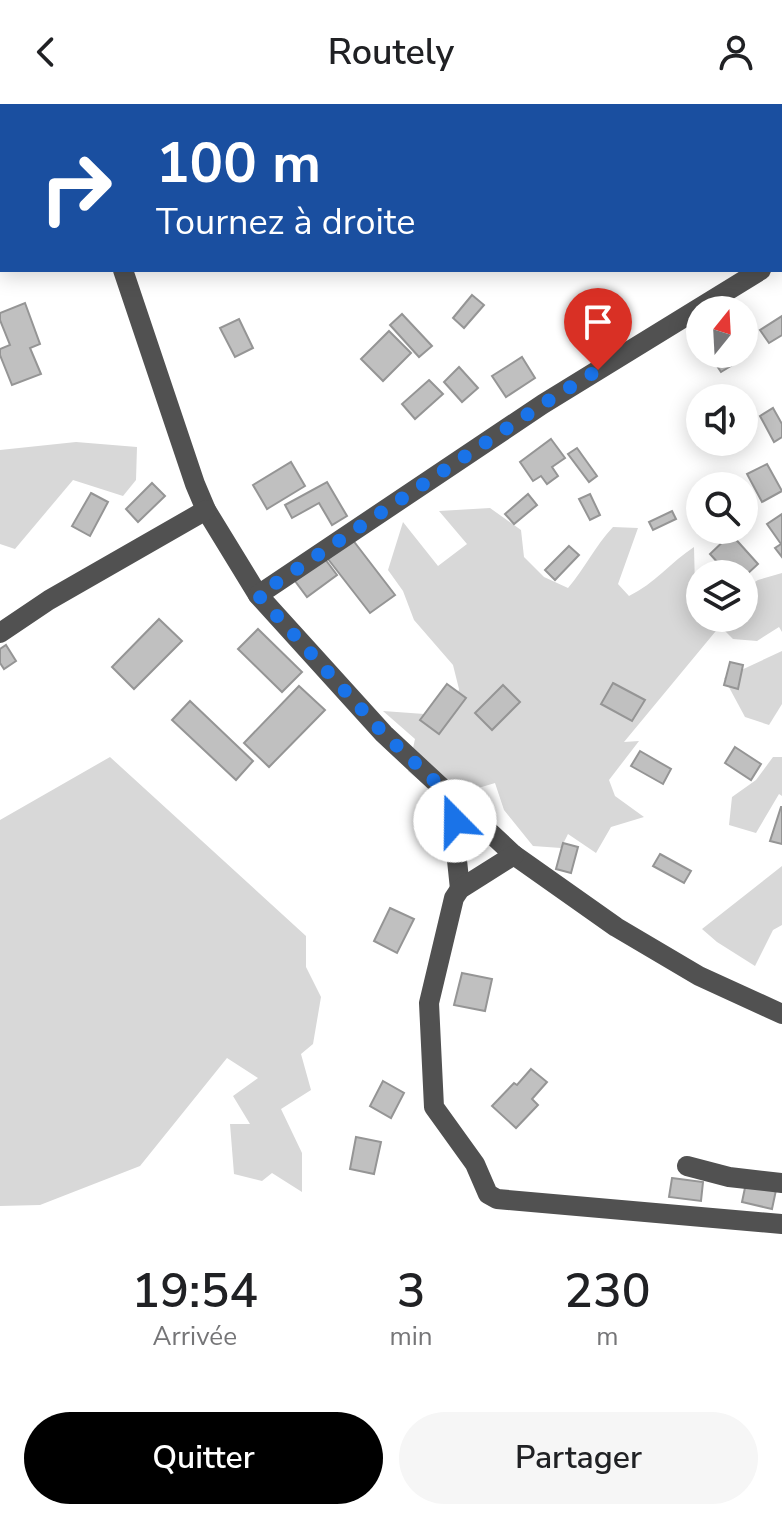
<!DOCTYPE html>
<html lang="fr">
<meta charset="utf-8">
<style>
body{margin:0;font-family:"Nunito Sans",sans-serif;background:#f6f6f6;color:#202124;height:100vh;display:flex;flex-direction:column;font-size:30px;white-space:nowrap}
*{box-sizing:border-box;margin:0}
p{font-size:26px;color:#757577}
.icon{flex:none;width:44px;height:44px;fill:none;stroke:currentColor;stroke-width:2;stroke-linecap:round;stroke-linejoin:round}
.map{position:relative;height:1136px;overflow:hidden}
.side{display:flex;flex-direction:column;background:#fff;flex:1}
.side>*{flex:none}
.banner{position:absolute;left:0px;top:0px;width:782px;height:168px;box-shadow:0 4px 20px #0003;background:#1a4fa0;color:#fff;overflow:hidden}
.needle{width:52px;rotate:18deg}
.tools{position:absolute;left:686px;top:192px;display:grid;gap:16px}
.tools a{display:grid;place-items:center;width:72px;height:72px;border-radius:50%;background:#fff;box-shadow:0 4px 20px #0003;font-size:40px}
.pin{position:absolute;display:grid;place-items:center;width:68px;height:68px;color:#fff;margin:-82px -34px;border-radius:50% 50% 50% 0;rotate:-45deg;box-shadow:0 0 8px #0007}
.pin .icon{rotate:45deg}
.me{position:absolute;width:88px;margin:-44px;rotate:338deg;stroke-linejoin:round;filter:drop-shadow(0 0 6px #0008)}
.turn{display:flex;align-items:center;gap:28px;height:168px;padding:0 24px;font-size:36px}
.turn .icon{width:104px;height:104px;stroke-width:2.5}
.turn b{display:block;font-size:56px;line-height:68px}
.eta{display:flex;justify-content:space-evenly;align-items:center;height:136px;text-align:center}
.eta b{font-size:48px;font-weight:600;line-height:56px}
.cta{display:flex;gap:16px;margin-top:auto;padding:16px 24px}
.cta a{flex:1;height:92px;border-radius:48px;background:#000;color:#fff;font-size:32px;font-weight:600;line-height:92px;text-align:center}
.cta a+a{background:#f6f6f6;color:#202124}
header{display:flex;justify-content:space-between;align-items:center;height:104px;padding:0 24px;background:#fff;font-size:36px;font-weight:600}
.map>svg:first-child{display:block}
.green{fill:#d8d8d8}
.building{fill:#c0c0c0;stroke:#959595;stroke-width:2}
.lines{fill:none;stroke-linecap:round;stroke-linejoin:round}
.minor{stroke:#515151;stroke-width:20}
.route{stroke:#1a73e8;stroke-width:14;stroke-dasharray:0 25.2}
</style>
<header><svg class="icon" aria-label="back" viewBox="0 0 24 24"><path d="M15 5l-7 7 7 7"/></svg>Routely<svg class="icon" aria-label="person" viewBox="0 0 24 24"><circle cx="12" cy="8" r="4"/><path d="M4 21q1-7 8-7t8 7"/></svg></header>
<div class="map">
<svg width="782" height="1136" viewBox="0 0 782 1136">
<rect width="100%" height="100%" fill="#fff"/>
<g class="green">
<polygon points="76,338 137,343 136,376 123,392 73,376 15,445 0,440 0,346"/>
<path d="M490,404L521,426L524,453L544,473L568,484C585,464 595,442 613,423L638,424L618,480L629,492C654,480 671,458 694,443L695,484L700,495V514H744V485L758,476L782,469V528L779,523L757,537L733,535L720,522L624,638L639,637L609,676L615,692L644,713L611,723L596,749L568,730L561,744L533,742L504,706L495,679L442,695L408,667L415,635L383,607L452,612L459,585L453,561L414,516L403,487L388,466L403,418L438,462L467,440L439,407Z"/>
<polygon points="782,547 782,600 769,621 745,613 724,574"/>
<polygon points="110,653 306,832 306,863 321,893 313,940 301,950 311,986 281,1005 302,1049 302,1088 272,1069 262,1077 234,1070 230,1020 250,1020 233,992 258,974 227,954 140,1062 40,1101 0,1102 0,716"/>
<polygon points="773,653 782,653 782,692 779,690 756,729 729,721 732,693 756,676"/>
<polygon points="782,762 782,821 773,826 755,862 717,838 702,825"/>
</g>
<g class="building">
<polygon points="403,0 441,0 402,2"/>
<polygon points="472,191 484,201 464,224 453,214"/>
<polygon points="25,199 40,240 30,244 41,270 12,281 0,251 0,245 10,241 0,216 0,209"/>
<polygon points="402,210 432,242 419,253 390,221"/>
<polygon points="782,212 782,231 769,239 760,226"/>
<polygon points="239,215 253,244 235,253 220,224"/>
<polygon points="389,227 411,249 383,277 361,255"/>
<polygon points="709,250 727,250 734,260 721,268"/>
<polygon points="522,253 535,274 506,293 492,272"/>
<polygon points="459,263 478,284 462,298 444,278"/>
<polygon points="429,276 443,290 415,315 402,300"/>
<polygon points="773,304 782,320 782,333 774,338 760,312"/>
<polygon points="551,335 565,354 552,363 558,372 547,380 541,372 533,377 520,358"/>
<polygon points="577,344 597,372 589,378 568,350"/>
<polygon points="291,358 305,382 267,405 253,381"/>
<polygon points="767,360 782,387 762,398 747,370"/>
<polygon points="327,378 347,412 332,421 319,399 292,414 285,401"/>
<polygon points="152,379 165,392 138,418 126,405"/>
<polygon points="91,389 108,398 90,432 72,422"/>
<polygon points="528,390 537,401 514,420 505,410"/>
<polygon points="590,390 600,411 590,416 579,395"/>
<polygon points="672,407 676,415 653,426 649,418"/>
<polygon points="782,410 782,453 775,444 781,440 767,420"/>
<polygon points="731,430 758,460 744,473 744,470 728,470 710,450"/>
<polygon points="352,435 395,491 370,509 328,455"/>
<polygon points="569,442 579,451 555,476 545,466"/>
<polygon points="325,455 337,471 307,493 295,477"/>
<polygon points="159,515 182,537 134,585 112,563"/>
<polygon points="258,525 302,568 282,588 238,545"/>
<polygon points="6,541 16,557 4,565 0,559 0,545"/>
<polygon points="730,558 743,561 738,585 724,581"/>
<polygon points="613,579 645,596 632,617 601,600"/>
<polygon points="447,580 466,594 439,630 420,616"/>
<polygon points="503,581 520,598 492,626 475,609"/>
<polygon points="299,582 325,606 269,663 244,639"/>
<polygon points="190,597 253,657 236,676 172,616"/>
<polygon points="735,643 761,660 751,676 725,659"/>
<polygon points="640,647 671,665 663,680 631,662"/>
<polygon points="781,703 782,703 782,740 770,737"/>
<polygon points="563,739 578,743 571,769 556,765"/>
<polygon points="660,750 691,767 684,779 653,762"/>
<polygon points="390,804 414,815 397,849 374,837"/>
<polygon points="462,869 492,875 485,907 454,901"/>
<polygon points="531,965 547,978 532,995 538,1001 516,1024 492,1002 514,979 517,981"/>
<polygon points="383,977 404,989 391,1014 370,1002"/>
<polygon points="356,1033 381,1038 374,1070 350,1065"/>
<polygon points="672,1074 703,1078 701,1097 669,1093"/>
<polygon points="746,1079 776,1086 772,1105 742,1098"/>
</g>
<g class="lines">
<g class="minor">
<polyline points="67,0 68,2"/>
<polyline points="780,154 782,153"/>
<polyline points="123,166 195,380 206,406 258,491 384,630 514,751 616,823 699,872 782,910"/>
<polyline points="258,491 543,300 761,166"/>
<polyline points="0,529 49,496 206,406"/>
<polyline points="455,696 455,737 460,785"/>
<polyline points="514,751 460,785 454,794 429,899 434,1003 475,1060 488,1090 497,1095 782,1120"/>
<polyline points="687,1062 729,1073 782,1079"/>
</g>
</g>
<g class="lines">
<polyline class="route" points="455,717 455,696 384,630 258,491 543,300 598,266"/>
</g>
</svg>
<div class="tools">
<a><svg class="needle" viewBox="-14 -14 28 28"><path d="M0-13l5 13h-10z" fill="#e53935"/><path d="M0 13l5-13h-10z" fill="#757577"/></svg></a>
<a><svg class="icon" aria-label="sound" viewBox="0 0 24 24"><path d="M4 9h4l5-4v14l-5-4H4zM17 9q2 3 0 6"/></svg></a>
<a><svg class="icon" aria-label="search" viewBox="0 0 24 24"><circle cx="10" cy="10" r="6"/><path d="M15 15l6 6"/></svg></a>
<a><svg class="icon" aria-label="layers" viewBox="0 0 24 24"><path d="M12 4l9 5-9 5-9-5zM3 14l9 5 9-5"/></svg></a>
</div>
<div class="pin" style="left:598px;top:266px;background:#d93025"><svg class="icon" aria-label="arrive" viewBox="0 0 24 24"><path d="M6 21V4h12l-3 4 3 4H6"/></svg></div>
<svg class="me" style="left:455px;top:717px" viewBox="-20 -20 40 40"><circle r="19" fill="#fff"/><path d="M0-13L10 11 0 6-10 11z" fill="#1a73e8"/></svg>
<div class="banner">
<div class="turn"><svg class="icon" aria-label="right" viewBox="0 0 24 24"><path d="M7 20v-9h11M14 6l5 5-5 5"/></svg><div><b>100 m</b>Tournez à droite</div></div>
</div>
</div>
<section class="side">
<div class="eta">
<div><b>19:54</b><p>Arrivée</p></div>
<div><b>3</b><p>min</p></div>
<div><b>230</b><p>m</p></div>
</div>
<div class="cta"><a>Quitter</a><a>Partager</a></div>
</section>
